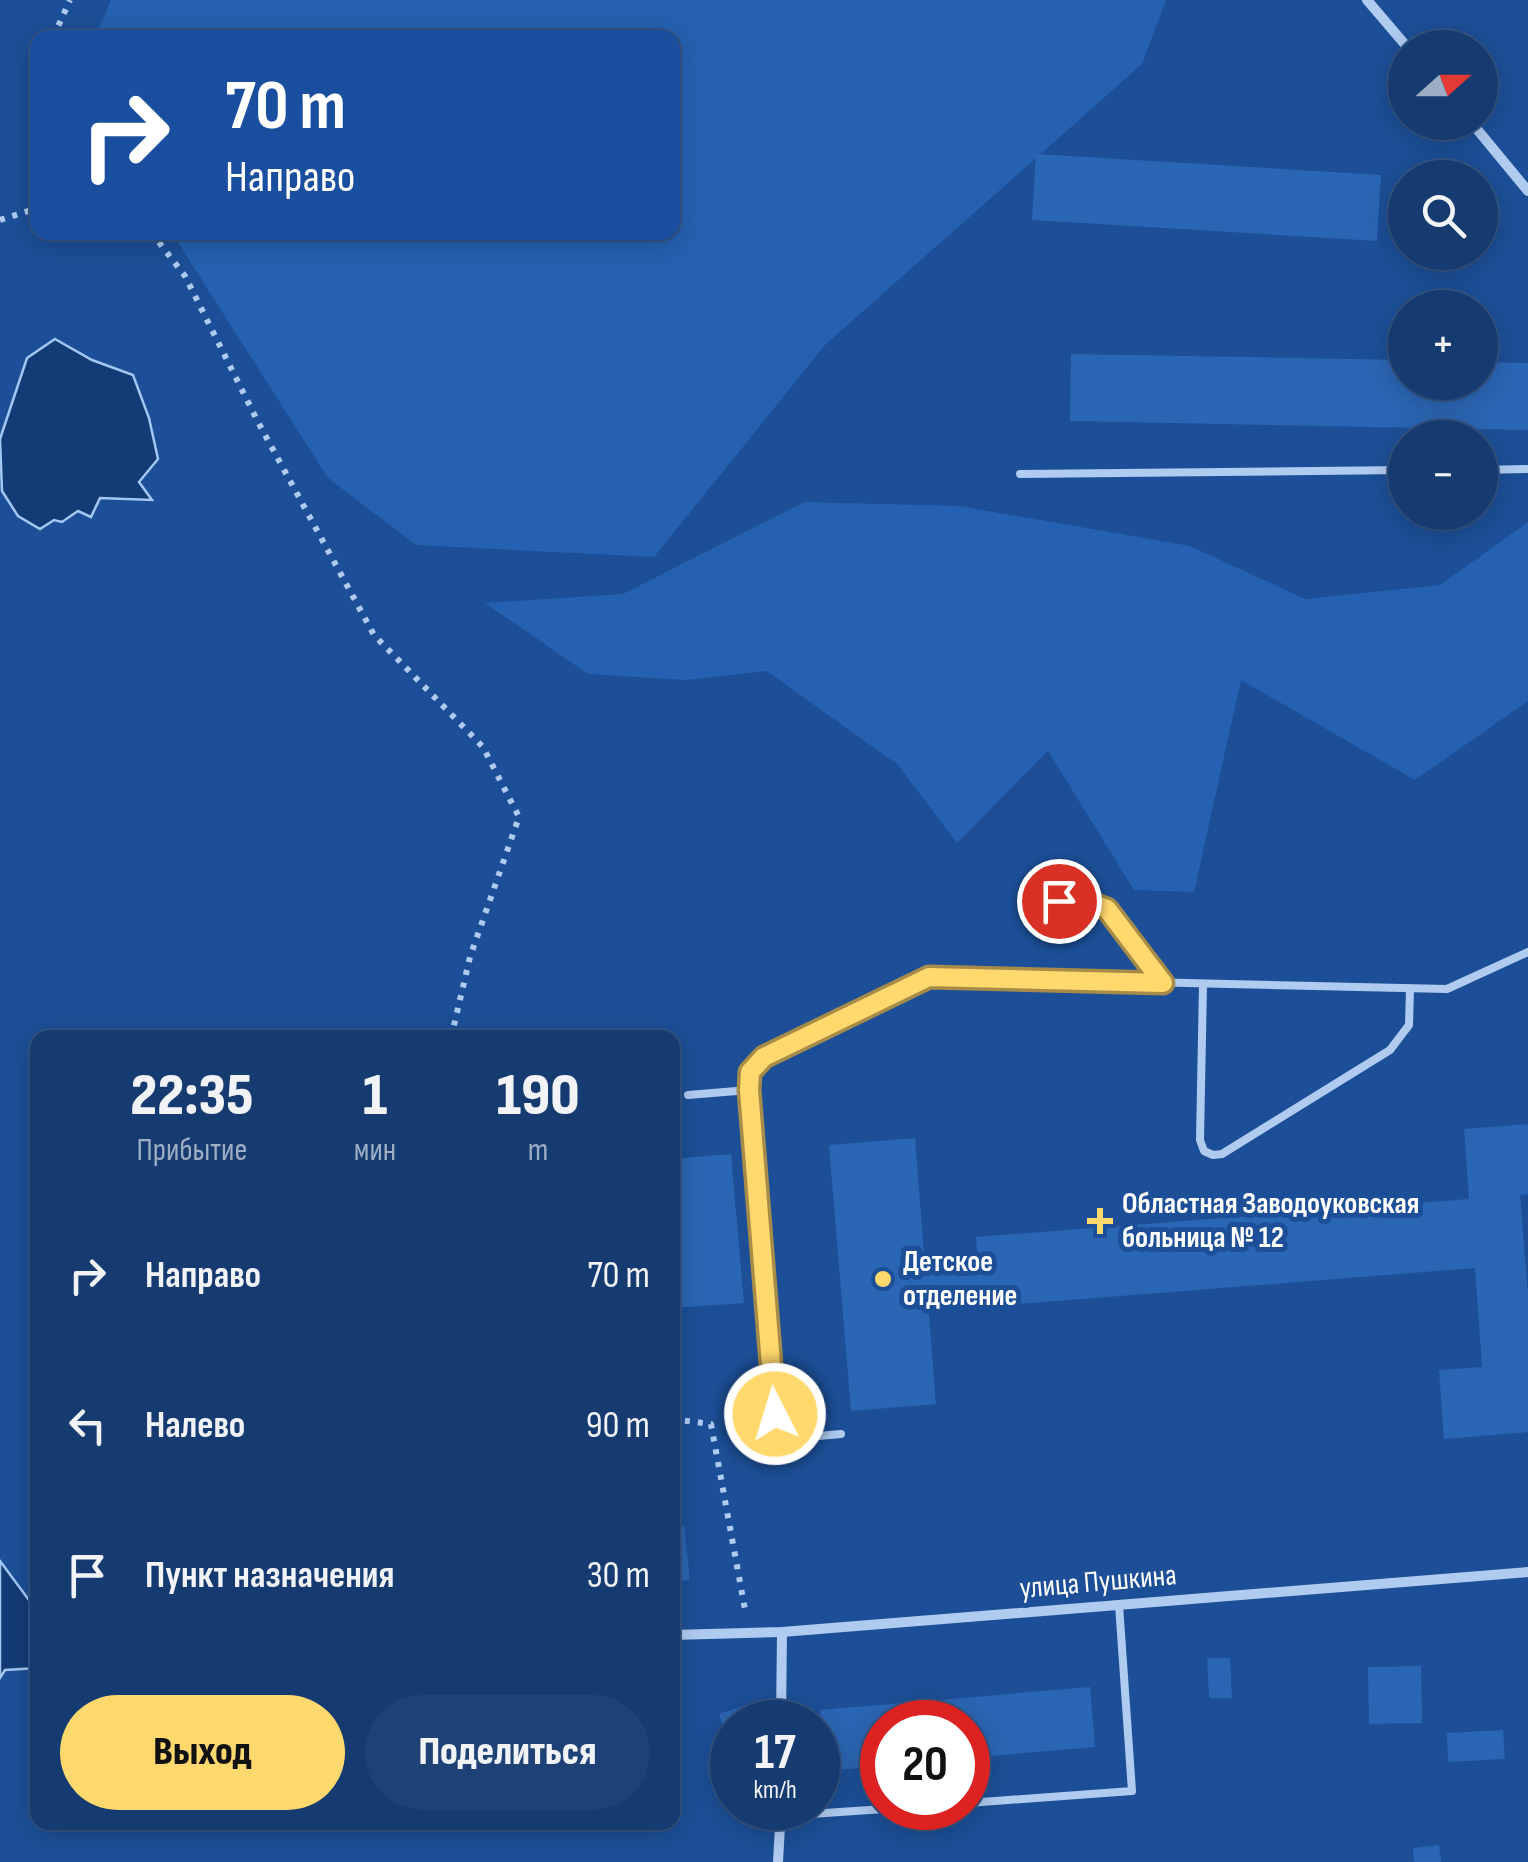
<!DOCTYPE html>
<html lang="ru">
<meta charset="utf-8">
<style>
body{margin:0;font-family:"Sofia Sans Condensed",sans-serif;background:#1e4276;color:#f1f3f6;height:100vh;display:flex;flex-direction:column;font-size:38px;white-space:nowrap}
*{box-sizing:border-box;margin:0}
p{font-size:32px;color:#9dadc3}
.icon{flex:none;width:55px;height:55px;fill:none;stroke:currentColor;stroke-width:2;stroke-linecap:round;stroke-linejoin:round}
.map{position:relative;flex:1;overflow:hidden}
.sheet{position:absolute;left:30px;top:1030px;width:650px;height:800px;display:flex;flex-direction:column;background:#153b71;border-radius:20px;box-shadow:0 5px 25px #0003,0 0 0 2px #345584}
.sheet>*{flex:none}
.hud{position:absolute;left:30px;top:30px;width:650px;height:210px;border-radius:20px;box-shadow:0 5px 25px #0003,0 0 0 2px #345584;background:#1a4fa0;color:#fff;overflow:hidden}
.needle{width:65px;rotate:69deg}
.controls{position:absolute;left:1388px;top:30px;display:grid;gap:20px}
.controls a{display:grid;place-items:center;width:110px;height:110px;border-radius:50%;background:#153b71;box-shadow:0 5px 25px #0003,0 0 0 2px #345584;font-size:50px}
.speed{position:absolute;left:710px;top:1700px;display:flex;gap:20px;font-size:50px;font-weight:700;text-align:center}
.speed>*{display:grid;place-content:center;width:130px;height:130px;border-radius:50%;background:#153b71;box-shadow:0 5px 25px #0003,0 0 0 2px #345584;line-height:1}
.speed small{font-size:25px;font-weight:400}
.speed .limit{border:15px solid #d22;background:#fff;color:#111}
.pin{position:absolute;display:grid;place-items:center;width:85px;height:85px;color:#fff;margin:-42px;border:5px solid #fff;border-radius:50%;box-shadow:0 2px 10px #0007}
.me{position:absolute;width:110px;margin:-55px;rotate:355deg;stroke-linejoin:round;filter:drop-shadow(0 0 8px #0008)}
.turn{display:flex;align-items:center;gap:35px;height:210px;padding:0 30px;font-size:45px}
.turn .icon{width:130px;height:130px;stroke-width:2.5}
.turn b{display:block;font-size:70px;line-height:85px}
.eta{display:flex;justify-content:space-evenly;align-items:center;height:170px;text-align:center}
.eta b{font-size:60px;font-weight:800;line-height:70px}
.primary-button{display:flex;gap:20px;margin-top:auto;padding:20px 30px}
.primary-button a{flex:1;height:115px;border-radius:60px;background:#ffd86e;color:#111;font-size:40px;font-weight:800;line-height:115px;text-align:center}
.primary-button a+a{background:#1e4276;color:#f1f3f6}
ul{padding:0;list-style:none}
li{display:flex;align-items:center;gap:30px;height:150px;padding:0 30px}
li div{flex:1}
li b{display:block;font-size:38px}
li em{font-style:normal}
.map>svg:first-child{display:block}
.green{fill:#2561b0}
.water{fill:#133b75;stroke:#a3c6f2;stroke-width:2.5}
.building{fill:#2b66b4}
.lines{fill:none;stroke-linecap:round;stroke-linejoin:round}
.path{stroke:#afcbf0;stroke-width:6;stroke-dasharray:5 8;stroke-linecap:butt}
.lane{stroke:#afcbf0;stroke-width:8}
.street{stroke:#afcbf0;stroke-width:10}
.route-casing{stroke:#a68c48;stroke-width:25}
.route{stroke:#ffd86e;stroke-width:18}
.poi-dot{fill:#ffd86e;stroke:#1c4f97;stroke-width:4}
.labels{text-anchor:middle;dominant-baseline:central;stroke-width:10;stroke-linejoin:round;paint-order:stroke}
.poi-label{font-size:30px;font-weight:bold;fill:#fff;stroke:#1c4f97;text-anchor:start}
.street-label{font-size:30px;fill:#fff;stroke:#1c4f97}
</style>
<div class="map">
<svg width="1528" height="1862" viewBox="0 0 1528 1862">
<rect width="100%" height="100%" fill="#1c4f97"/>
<g class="green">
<polygon points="111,0 1166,0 1142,64 825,345 654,557 416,545 328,478 172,233 672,232 672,38 95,38"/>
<polygon points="804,502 959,506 1190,546 1305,599 1440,585 1528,522 1528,701 1415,780 1241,680 1194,892 1134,890 1048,751 957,843 898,765 767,671 686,680 588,674 485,603 623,594"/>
</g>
<g class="water">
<polygon points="55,339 92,360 133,375 149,418 158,459 139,482 152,500 100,498 91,517 78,511 62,522 54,520 40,529 18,516 2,491 0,439 27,358"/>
<polygon points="0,1561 37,1611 37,1668 5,1670 0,1678"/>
</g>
<g class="building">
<polygon points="1036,154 1381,175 1377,241 1032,220"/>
<polygon points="1071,354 1405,360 1405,382 1480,382 1480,362 1528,363 1528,430 1070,421"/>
<polygon points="1528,1124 1528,1194 1520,1195 1528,1294 1528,1432 1444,1439 1439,1370 1482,1367 1475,1268 982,1307 980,1286 927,1290 936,1404 851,1411 829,1145 915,1138 925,1267 978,1263 976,1237 1469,1199 1464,1129"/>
<polygon points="731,1154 744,1303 672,1308 672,1159"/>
<polygon points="684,1526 690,1580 672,1582 672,1527"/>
<polygon points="1207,1658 1230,1658 1232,1698 1209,1698"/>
<polygon points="1421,1666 1422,1723 1369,1724 1368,1667"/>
<polygon points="1090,1687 1095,1747 968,1758 968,1722 882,1722 882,1766 825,1771 820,1710"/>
<polygon points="743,1706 748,1722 732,1722 732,1731 725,1733 719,1714"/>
<polygon points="1503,1730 1505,1759 1448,1762 1447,1733"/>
<polygon points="1439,1845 1441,1862 1414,1862 1413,1848"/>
</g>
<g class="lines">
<g class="path">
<polyline points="57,38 56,31 70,0"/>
<polyline points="0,220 38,208"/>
<polyline points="151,232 185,276 258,422 374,635 483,747 519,817 470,957 451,1038"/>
<polyline points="672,1419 711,1424 746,1615"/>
</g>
<g class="lane">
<polyline points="1480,470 1528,469"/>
<polyline points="1020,474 1405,470"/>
<polyline points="1059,901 1087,902 1107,909 1163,983"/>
<polyline points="1203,984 1200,1140 1204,1151 1213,1155 1222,1154 1390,1050 1409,1025 1410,989"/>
<polyline points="688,1095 749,1090"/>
<polyline points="841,1434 797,1438 786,1434 775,1414 749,1090 750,1072 764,1057 929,977 1447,989 1528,952"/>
<polyline points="968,1803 1132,1791 1119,1605"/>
<polyline points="781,1816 899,1808"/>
</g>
<g class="street">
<polyline points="1367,0 1408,48"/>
<polyline points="1471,122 1528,191"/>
<polyline points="672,1635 782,1632 1528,1572"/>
<polyline points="781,1722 782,1632"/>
<polyline points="778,1862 781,1808"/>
</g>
</g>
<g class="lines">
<g class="route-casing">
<polyline id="route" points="775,1414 749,1090 750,1072 764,1057 929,977 1163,983 1107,909 1088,902 1059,901"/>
</g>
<use href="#route" class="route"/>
</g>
<g class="poi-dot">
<path d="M1095 1206h10v10h10v10h-10v10h-10v-10h-10v-10h10z"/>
<circle cx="883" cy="1279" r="10"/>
</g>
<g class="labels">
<g class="poi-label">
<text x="1122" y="1204">Областная Заводоуковская<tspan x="1122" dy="34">больница № 12</tspan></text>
<text x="903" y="1262">Детское<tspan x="903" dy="34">отделение</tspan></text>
</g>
<g class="street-label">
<text transform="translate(1098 1582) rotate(-5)">улица Пушкина</text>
</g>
</g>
</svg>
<div class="controls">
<a><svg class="needle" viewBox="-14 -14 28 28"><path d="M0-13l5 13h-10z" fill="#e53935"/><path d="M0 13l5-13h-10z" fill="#9dadc3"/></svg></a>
<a><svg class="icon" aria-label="search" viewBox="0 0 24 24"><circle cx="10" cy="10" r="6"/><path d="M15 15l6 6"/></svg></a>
<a>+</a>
<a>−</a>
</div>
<div class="speed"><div>17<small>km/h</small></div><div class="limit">20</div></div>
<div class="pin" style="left:1059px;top:901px;background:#d93025"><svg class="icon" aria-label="arrive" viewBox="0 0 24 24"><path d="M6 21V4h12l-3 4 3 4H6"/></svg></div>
<svg class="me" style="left:775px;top:1414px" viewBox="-20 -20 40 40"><circle r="17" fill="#ffd86e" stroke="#fff" stroke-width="3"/><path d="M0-11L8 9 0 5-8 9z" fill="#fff"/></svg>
<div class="hud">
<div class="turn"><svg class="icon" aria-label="right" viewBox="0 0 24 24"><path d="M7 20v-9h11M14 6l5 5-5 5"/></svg><div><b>70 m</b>Направо</div></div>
</div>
<section class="sheet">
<div class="eta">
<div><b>22:35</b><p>Прибытие</p></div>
<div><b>1</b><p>мин</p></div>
<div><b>190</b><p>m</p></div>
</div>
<ul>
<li><svg class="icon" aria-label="right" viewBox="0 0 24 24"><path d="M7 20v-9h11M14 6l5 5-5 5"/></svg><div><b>Направо</b></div><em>70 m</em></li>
<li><svg class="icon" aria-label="left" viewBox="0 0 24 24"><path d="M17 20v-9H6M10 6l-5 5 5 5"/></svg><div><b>Налево</b></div><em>90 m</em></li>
<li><svg class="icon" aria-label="arrive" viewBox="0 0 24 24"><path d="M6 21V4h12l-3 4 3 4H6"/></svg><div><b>Пункт назначения</b></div><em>30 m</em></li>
</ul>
<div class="primary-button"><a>Выход</a><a>Поделиться</a></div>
</section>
</div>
